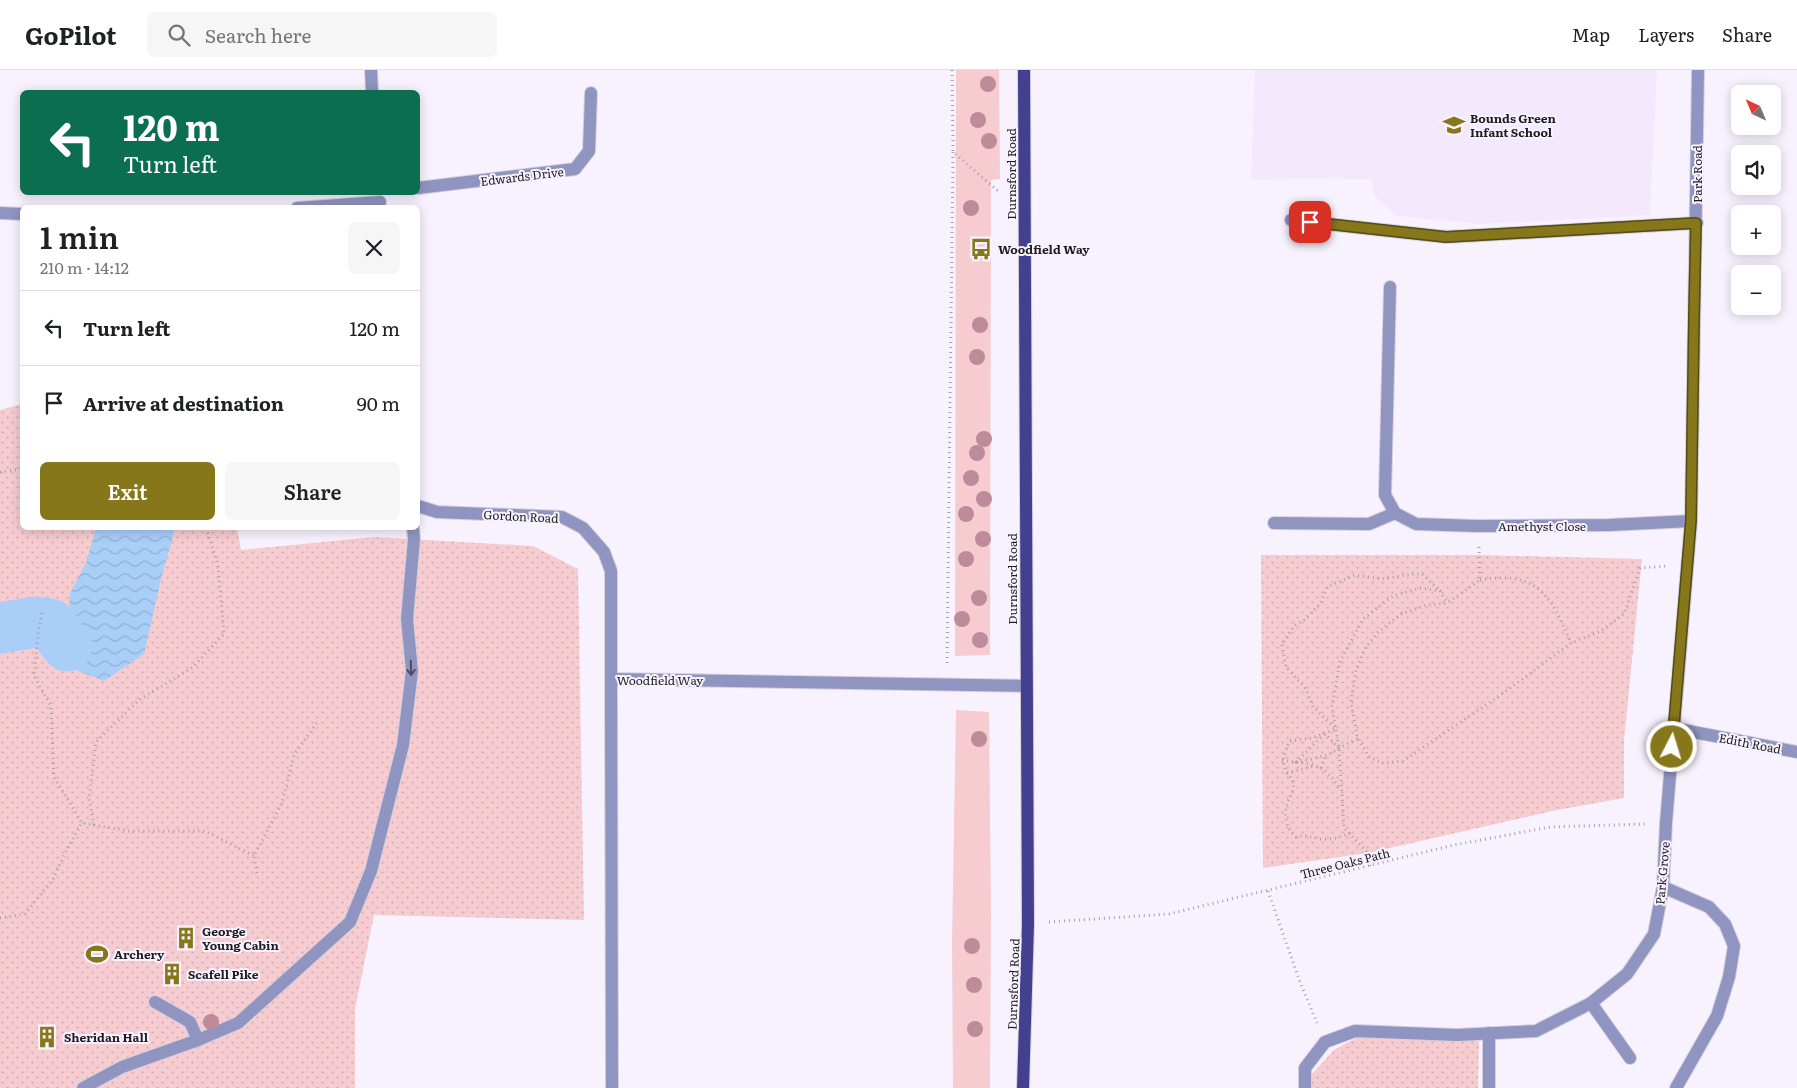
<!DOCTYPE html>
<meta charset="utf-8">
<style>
body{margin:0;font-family:Literata,serif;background:#f6f6f6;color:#202124;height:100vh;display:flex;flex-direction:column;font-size:19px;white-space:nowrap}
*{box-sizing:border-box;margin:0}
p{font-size:16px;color:#757577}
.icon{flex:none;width:28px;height:28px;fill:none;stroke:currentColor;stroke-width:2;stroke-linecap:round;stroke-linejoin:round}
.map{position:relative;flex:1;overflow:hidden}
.details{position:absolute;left:20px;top:135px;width:400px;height:325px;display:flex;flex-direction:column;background:#fff;border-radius:8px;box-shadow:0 2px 12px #0003}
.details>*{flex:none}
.hud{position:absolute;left:20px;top:20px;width:400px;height:105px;border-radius:8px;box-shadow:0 2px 12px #0003;background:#0b6e4f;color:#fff;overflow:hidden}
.needle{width:32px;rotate:316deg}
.buttons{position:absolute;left:1731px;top:15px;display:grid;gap:10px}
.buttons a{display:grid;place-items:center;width:50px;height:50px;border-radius:8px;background:#fff;box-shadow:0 2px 12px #0003;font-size:25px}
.pin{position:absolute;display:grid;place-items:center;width:42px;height:42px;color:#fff;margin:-21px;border-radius:10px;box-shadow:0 2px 8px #0006}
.me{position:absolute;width:55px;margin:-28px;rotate:5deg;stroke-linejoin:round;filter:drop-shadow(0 0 4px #0008)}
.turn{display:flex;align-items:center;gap:18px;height:105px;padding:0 20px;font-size:22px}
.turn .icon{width:65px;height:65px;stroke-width:2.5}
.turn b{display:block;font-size:35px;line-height:42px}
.round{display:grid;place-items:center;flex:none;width:52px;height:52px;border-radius:8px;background:#f6f6f6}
.summary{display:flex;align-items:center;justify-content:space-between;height:85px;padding:0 20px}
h1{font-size:30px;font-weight:600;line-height:38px}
.cta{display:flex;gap:10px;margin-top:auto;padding:10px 20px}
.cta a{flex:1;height:58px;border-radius:8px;background:#86771b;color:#fff;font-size:20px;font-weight:600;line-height:58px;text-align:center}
.cta a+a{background:#f6f6f6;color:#202124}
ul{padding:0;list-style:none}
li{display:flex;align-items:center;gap:15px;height:75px;padding:0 20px;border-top:1px solid #e0e0e0}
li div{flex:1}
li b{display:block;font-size:19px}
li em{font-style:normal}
header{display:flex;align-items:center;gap:30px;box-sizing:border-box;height:70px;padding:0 25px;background:#fff;border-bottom:1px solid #e0e0e0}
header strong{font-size:24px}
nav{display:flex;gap:28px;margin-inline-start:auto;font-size:18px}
.search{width:350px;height:45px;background:#f6f6f6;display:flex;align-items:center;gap:12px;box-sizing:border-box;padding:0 18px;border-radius:8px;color:#757577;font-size:19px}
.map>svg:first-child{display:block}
.built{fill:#f4e8fd}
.grass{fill:#f6ccd1}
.park{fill:url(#park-dots)}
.water{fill:url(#water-waves)}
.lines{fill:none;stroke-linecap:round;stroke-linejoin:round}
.river{stroke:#a9cef8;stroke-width:51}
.minor-casing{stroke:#d5d0db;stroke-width:14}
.major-casing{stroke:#d5d0db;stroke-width:14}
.path{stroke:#a5a0a9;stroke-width:3;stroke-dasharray:1 4;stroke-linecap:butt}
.minor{stroke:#9094c1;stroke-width:12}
.major{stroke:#43418f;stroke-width:12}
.tree{fill:#bd8b9a}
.oneway{stroke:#4c4c61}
.route-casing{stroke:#574d12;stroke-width:12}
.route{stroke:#86771b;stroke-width:9}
.labels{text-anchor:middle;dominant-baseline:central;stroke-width:4;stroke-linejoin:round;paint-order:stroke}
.poi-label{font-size:12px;font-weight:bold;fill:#1f1c21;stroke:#f8f2fe;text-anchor:start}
.street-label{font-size:12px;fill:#1f1c21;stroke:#f8f2fe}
</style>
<header>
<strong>GoPilot</strong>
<div class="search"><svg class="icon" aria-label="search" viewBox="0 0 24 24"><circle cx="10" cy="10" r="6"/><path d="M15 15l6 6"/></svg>Search here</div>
<nav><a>Map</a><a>Layers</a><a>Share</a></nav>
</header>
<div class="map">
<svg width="1797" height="1018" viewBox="0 0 1797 1018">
<defs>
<pattern id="park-dots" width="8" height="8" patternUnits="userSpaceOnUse" patternTransform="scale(1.25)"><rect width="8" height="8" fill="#f6ccd1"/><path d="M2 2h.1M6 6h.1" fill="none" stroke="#d2afb3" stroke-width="1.8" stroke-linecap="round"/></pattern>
<pattern id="water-waves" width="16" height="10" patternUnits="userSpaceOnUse" patternTransform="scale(1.25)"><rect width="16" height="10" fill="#a9cef8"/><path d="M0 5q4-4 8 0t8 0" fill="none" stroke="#91b0d4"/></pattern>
</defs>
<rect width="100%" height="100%" fill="#f8f2fe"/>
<polygon class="built" points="1255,0 1657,0 1650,145 1481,154 1396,146 1374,125 1371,109 1251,110"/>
<g class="grass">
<polygon points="956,0 999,0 1000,109 991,110 990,585 955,586"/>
<polygon points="956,640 989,642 991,843 990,1018 953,1018 952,872"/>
</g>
<g class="park">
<polygon points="22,334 22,458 237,458 241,480 374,467 533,476 578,499 584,850 374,845 355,939 355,1018 0,1018 0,340"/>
<polygon points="1261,485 1479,485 1642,489 1624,671 1624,728 1557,740 1368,783 1263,798"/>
<polygon points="1358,967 1479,971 1478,1018 1312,1018 1312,1004 1334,980"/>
</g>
<polygon class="water" points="96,458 174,458 173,466 161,509 144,584 104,611 73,599 67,576 70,523 86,493"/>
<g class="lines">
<polyline class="river" points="0,558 35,552 50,554 67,576"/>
<g class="minor-casing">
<g id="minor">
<polyline points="371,0 372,22"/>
<polyline points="418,118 575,99 589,81 591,23"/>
<polyline points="297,138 380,132"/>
<polyline points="0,143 22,144"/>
<polyline points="1291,150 1446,167 1697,153"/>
<polyline points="1390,217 1385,425 1395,443 1416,454 1477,456 1609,455 1691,451"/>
<polyline points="418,436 437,442 562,447 583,458 604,482 611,501 611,609"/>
<polyline points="1274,453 1369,454 1395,443"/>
<polyline points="1673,658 1797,682"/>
<polyline points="1663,817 1709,837 1725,854 1734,876 1729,907 1717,946 1676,1018"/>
<polyline points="155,932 190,952 198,970"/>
<polyline points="1591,933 1630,988"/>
<polyline points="83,1018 122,997 198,970 238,953 350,852 371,801 403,675 412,601 407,549 414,469 413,458"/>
<polyline points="612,1018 611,609 1026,616"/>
<polyline points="1305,1018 1305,998 1325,972 1355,961 1457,965 1536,961 1591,933 1627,904 1654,864 1663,817 1666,753 1691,451 1698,0"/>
<polyline points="1489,1018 1489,963"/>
</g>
</g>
<g class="major-casing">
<polyline id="major" points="1023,1018 1028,854 1024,0"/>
</g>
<g class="path">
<polyline points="952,0 953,82 998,121"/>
<polyline points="0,402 22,399"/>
<polyline points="1479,477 1480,510 1447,533 1427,535 1401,544 1378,562 1366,577 1356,600 1351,632 1357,665 1368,686 1382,693 1403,691 1505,622 1571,573 1601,561 1624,544 1640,498 1668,496"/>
<path d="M1480,510C1538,500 1551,526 1571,573"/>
<polyline points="42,543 38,564 34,606 51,636 54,707 82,753 129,761 205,761 254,786"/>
<polyline points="947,593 953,82"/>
<path d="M1339,678L1325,664L1296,692C1307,690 1319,688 1329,684C1339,679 1348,672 1359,669"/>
<path d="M1282,690C1312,695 1324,691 1340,720"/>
<polyline points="1321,698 1326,685"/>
<polyline points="1287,703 1314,696"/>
<polyline points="94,755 89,729 96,672 139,630 193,597 224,564 218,495 206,458"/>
<path d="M1350,763C1340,768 1330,770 1319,769C1310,767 1305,764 1296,767C1287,759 1283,746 1287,734C1289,727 1295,720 1293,711C1291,708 1288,705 1286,701C1281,689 1285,683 1289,671L1312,668L1336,659L1313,637L1306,619L1286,597L1282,574L1294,556L1304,550L1320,534L1327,517L1355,505L1382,509L1411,504H1422L1440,521"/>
<polyline points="1370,796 1368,783 1344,758 1339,678 1332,636 1340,592 1363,549 1393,526 1420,518 1440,521 1447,533"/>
<polyline points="257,803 254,786 282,733 294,685 318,651"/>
<polyline points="1268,821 1300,912 1317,953"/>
<polyline points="0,848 25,844 53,809 67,779 82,753"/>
<polyline points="1049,852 1169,844 1454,775 1550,757 1645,754"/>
</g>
<use href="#minor" class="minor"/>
<use href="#major" class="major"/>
</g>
<g class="tree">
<circle cx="988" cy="14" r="8"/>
<circle cx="978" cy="50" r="8"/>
<circle cx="989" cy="71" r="8"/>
<circle cx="971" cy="138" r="8"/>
<circle cx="980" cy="255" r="8"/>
<circle cx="977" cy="287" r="8"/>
<circle cx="984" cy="369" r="8"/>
<circle cx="977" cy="383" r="8"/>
<circle cx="971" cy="408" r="8"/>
<circle cx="984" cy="429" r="8"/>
<circle cx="966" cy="444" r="8"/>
<circle cx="983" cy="469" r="8"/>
<circle cx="966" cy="489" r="8"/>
<circle cx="979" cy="528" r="8"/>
<circle cx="962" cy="549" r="8"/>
<circle cx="980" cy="570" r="8"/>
<circle cx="979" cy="669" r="8"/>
<circle cx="972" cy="876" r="8"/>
<circle cx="974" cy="915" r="8"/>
<circle cx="211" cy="952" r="8"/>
<circle cx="975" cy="959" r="8"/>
</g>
<defs><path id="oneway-shaft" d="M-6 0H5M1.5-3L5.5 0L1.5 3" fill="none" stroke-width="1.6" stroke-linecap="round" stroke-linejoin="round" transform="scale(1.25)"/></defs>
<use class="oneway" href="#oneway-shaft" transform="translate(411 598) rotate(88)"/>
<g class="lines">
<g class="route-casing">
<polyline id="route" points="1310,152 1446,167 1696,153 1694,246 1691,450 1672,677"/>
</g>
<use href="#route" class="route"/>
</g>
<defs>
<g id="school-bare" transform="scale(1.725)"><path d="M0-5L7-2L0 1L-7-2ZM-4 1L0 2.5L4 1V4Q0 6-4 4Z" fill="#86771b" stroke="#f8f2fe" stroke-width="2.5" paint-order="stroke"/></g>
<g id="bus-bare" transform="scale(1.725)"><path d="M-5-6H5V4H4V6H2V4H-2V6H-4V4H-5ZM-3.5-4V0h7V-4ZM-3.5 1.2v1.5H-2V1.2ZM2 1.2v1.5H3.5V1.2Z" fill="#86771b" stroke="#f8f2fe" stroke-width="2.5" paint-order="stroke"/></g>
<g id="building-bare" transform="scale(1.725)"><path d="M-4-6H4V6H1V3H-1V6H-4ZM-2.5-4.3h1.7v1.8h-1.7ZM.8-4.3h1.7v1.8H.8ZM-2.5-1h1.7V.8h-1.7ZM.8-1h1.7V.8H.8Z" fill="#86771b" stroke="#f8f2fe" stroke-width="2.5" paint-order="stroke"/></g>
<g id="stadium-bare" transform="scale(1.725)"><path d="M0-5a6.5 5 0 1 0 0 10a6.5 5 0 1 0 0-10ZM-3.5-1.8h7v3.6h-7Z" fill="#86771b" stroke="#f8f2fe" stroke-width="2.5" paint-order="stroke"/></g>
</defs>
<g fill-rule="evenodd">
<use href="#school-bare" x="1454" y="55"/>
<use href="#bus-bare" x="981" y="179"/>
<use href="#building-bare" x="186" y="868"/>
<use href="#stadium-bare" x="97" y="884"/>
<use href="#building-bare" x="172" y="904"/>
<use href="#building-bare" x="47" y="967"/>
</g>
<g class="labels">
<g class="poi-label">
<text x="1470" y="48">Bounds Green<tspan x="1470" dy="14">Infant School</tspan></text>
<text x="998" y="179">Woodfield Way</text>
<text x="202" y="861">George<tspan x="202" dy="14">Young Cabin</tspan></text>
<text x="114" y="884">Archery</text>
<text x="188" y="904">Scafell Pike</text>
<text x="64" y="967">Sheridan Hall</text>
</g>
<g class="street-label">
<text transform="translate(1011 104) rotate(-90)">Durnsford Road</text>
<text transform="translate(1697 104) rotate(-90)">Park Road</text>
<text transform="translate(522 106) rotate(-7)">Edwards Drive</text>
<text transform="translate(521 446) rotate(3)">Gordon Road</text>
<text x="1542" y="456">Amethyst Close</text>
<text transform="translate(1012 509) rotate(-90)">Durnsford Road</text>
<text x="660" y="610">Woodfield Way</text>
<text transform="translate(1750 673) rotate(11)">Edith Road</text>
<text transform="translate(1345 793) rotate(-14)">Three Oaks Path</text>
<text transform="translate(1662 803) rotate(-85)">Park Grove</text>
<text transform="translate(1013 914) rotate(-88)">Durnsford Road</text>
</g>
</g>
</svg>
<div class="buttons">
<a><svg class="needle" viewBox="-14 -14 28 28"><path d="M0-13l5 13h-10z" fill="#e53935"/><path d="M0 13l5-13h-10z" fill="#757577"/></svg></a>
<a><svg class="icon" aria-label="sound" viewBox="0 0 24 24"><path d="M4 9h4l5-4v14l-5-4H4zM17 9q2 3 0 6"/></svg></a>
<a>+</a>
<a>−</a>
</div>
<div class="pin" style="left:1310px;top:152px;background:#d93025"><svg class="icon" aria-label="arrive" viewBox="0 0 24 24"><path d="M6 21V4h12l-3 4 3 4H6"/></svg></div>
<svg class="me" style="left:1672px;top:677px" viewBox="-20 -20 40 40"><circle r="17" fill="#86771b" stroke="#fff" stroke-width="3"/><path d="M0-11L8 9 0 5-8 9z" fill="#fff"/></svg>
<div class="hud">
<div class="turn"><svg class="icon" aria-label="left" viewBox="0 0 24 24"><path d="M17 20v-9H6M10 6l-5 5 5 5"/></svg><div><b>120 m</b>Turn left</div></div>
</div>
<section class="details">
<div class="summary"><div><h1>1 min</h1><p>210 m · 14:12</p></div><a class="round"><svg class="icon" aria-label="close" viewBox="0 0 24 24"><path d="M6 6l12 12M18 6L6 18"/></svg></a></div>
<ul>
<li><svg class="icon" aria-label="left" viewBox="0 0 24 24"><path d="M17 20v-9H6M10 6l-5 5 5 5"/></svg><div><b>Turn left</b></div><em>120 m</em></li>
<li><svg class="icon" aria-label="arrive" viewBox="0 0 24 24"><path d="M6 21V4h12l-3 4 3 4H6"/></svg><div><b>Arrive at destination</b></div><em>90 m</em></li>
</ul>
<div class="cta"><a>Exit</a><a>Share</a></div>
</section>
</div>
